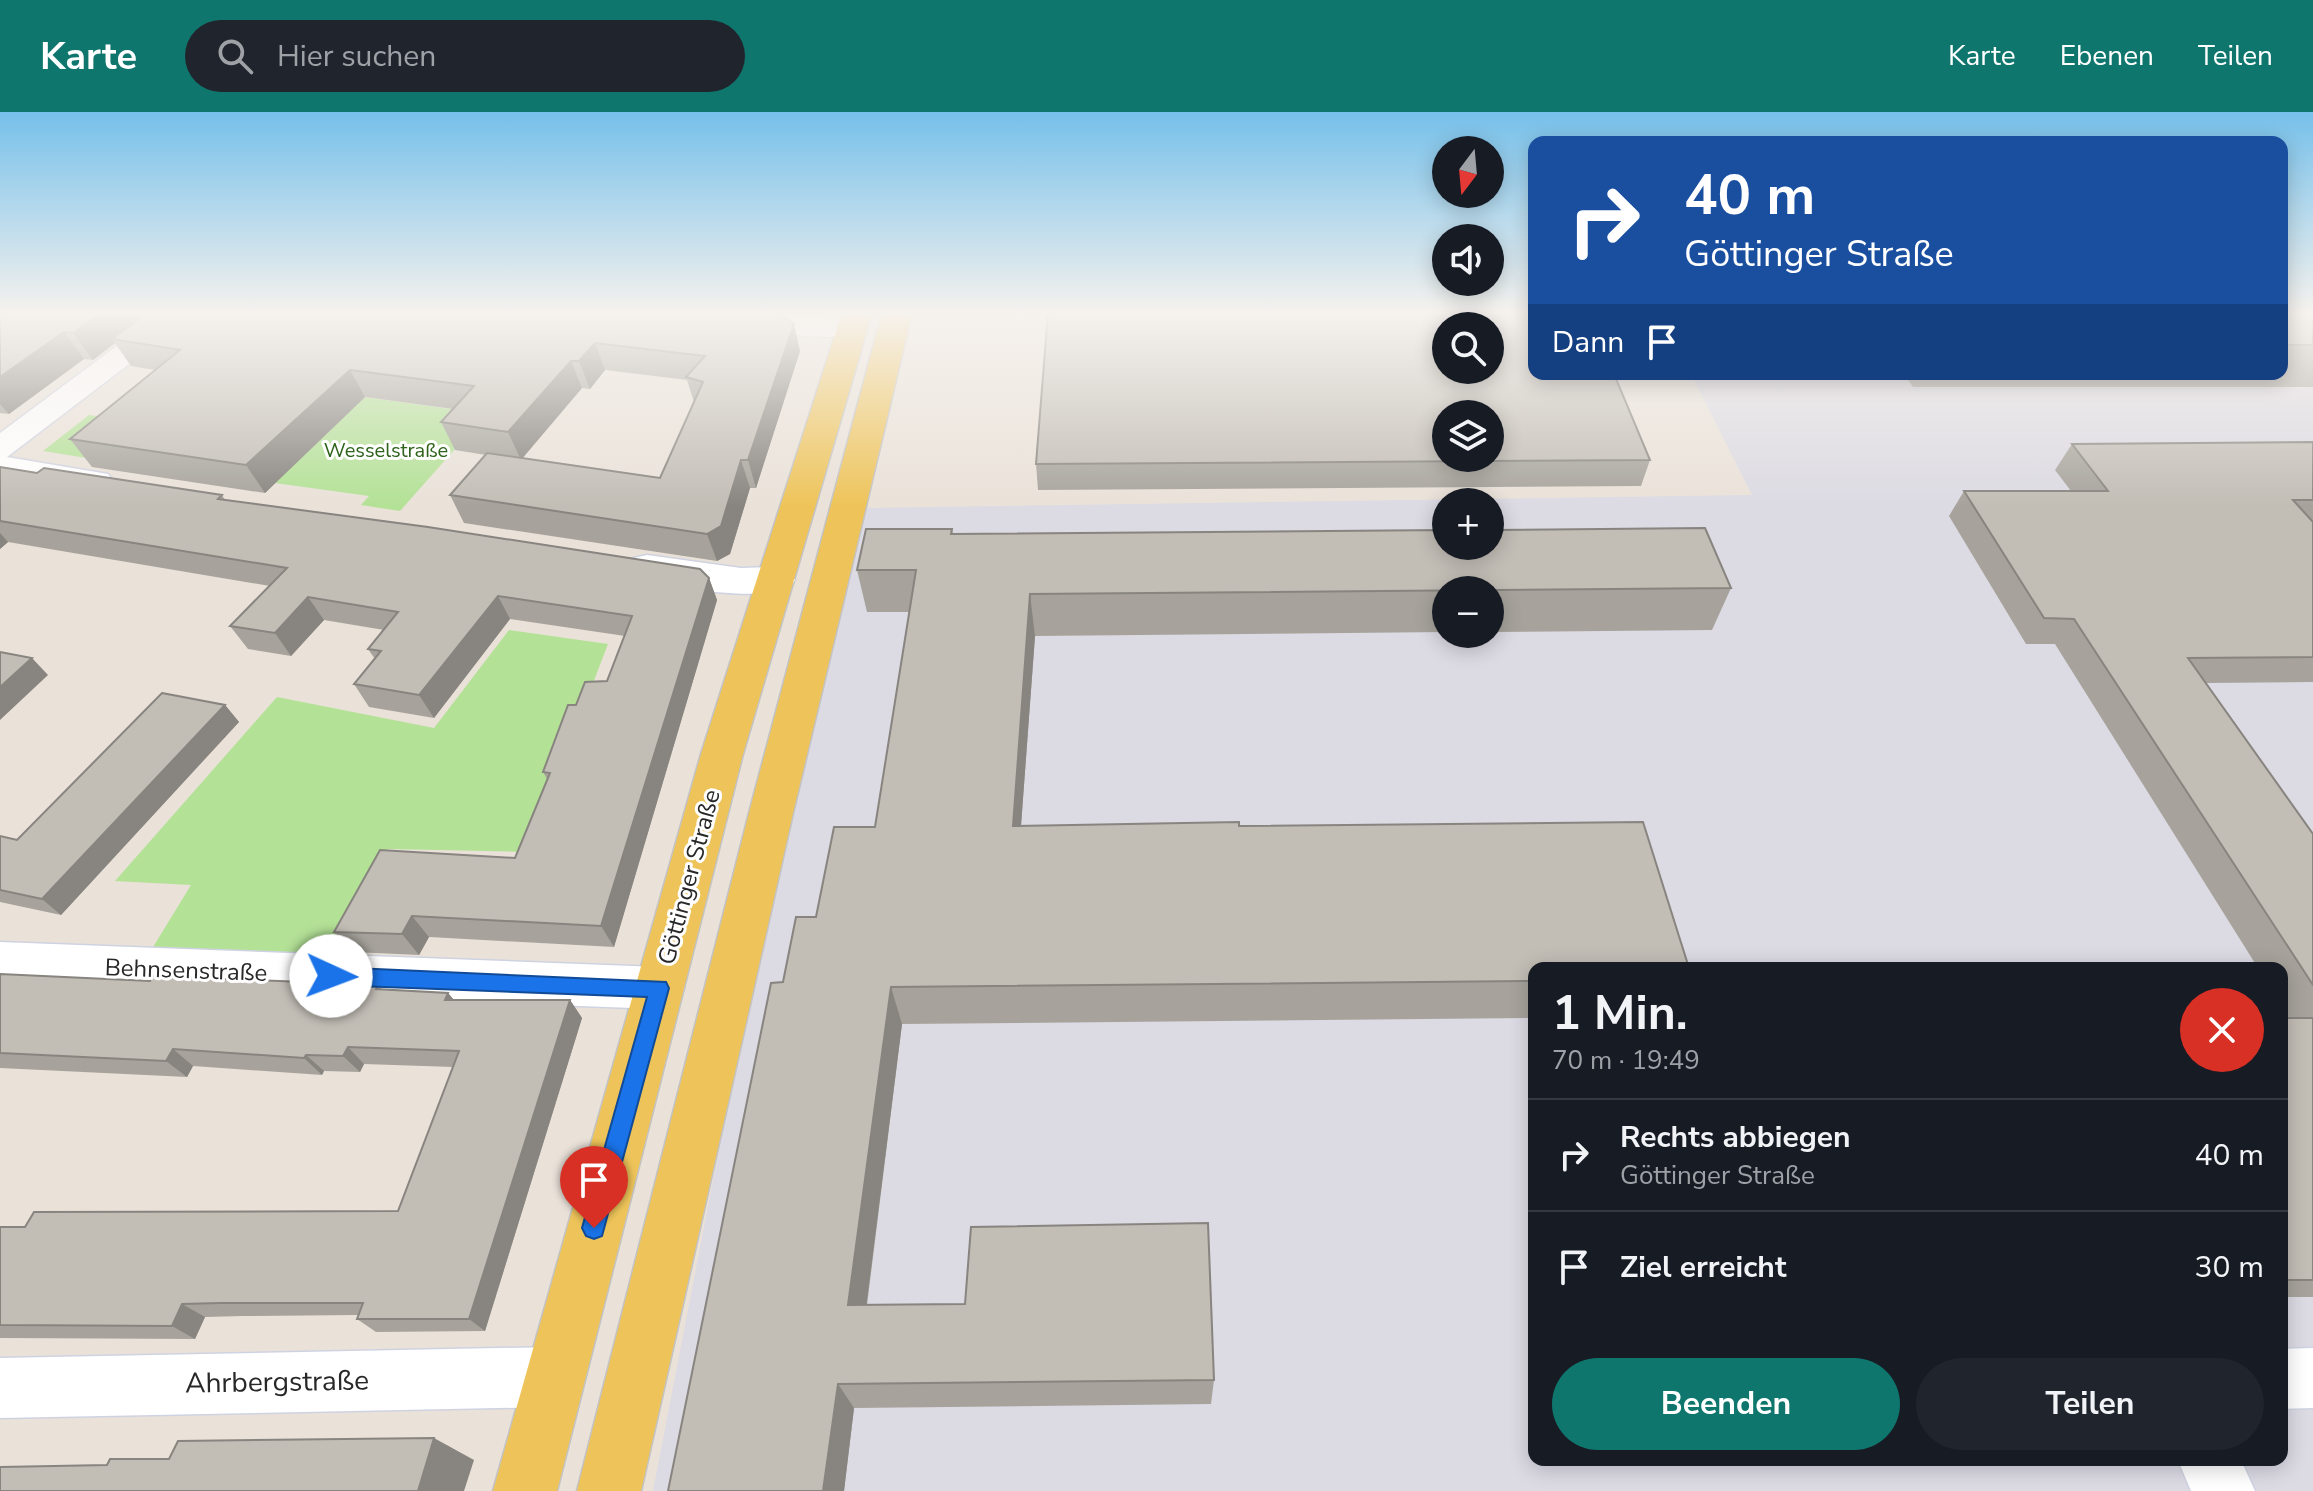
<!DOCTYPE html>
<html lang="de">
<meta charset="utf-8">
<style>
body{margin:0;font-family:"Nunito Sans",sans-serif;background:#20242c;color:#f1f3f6;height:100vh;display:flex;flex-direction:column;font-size:30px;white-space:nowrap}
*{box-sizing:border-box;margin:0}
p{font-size:26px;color:#9ea1a6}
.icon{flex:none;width:44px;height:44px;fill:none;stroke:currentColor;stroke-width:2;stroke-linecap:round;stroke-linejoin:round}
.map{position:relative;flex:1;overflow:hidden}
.sheet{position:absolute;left:1528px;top:850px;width:760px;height:504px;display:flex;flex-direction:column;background:#171b24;border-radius:16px;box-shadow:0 4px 20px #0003}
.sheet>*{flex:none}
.hud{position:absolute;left:1528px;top:24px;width:760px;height:244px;border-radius:16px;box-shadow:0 4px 20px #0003;background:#1a4fa0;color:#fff;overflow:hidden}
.needle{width:52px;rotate:196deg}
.fabs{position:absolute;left:1432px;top:24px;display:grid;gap:16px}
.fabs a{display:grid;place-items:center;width:72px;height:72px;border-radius:50%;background:#171b24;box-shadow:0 4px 20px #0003;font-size:40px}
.pin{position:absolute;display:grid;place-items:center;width:68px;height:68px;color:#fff;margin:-82px -34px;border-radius:50% 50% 50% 0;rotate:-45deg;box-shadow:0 0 8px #0007}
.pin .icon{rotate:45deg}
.me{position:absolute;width:88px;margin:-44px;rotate:92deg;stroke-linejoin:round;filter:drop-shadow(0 0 6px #0008)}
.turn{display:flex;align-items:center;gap:28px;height:168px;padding:0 24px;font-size:36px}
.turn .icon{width:104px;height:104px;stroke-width:2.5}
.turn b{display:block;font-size:56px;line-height:68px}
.then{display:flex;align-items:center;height:76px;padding:0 24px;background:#0003;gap:16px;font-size:30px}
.round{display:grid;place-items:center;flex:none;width:84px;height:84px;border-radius:42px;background:#20242c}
.overview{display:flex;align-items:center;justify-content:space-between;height:136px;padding:0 24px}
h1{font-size:48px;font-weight:700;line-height:60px}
.action{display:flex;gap:16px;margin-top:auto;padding:16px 24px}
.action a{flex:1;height:92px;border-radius:48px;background:#0f766e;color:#fff;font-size:32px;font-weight:700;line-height:92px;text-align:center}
.action a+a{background:#20242c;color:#f1f3f6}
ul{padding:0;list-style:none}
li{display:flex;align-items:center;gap:24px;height:112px;padding:0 24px;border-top:2px solid #363941}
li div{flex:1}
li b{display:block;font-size:30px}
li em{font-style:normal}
header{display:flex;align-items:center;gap:48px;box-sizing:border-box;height:112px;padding:0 40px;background:#0f766e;color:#fff}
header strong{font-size:38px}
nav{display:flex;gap:44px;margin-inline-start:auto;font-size:28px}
.search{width:560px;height:72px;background:#20242c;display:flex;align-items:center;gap:20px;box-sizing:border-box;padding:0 28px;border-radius:44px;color:#9ea1a6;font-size:30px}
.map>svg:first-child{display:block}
.industrial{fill:#dcdae3;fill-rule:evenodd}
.green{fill:#b3e196}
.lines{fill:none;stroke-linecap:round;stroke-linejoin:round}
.minor-casing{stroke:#cfd3e1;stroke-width:3}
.primary-casing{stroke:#c3c3c3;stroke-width:3}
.minor{fill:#fff;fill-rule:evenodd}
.primary{fill:#eec45a;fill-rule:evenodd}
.wall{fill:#a7a39c;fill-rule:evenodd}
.shaded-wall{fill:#88847f}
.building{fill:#c2bdb5;stroke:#88847f;stroke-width:2;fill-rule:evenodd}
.route{fill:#1a73e8;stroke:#114b97;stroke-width:2}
.labels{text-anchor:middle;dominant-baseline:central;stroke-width:6;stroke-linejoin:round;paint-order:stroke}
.far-park-label{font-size:20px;fill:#2d631a;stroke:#fff}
.street-label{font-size:24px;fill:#282828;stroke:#fff}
.near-street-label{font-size:28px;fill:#282828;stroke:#fff}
</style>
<header>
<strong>Karte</strong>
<div class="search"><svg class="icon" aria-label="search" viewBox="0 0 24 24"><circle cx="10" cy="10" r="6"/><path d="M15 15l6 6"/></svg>Hier suchen</div>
<nav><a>Karte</a><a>Ebenen</a><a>Teilen</a></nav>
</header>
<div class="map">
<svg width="2313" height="1379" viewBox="0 0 2313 1379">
<rect width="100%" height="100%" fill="#eae2d9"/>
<path class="industrial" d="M2313,201V1379H653L754,856L858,396L1752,383L1691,262H2282ZM1446,390H1490V434H1446ZM1446,478H1490V522H1446ZM1534,856H2282V1348H1534Z"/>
<g class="green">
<polygon points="364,285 486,302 400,399 361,393 369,384 275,371"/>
<polygon points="89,303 144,311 99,348 43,339"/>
<polygon points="509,518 608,532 528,740 388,737 328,845 150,840 191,773 115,769 277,585 434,616"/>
</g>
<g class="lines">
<g class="minor-casing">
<g id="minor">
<polygon points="161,201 196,201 7,345 108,362 114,370 108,378 96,381 0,366 0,321"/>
<path d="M685,201L854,205L865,207L869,214L865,221C818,232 749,216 700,210L689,207Z"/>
<path d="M647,443L741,456L776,455L789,459L795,468L789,477C746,489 677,476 634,464L628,455L634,446Z"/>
<polygon points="0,830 659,855 676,861 684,876 676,891 659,897 0,872"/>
<polygon points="553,1235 574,1244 583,1265 574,1286 553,1295 0,1306 0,1246"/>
<polygon points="2313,1236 2313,1296 2282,1297 2282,1237"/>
<polygon points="2178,1348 2241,1348 2255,1379 2191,1379"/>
</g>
</g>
<g class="primary-casing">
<g id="primary">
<polygon points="842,201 872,201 743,642 557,1379 493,1379 701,642"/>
<polygon points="882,201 912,201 793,701 641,1379 577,1379 749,701"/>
</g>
</g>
<use href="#minor" class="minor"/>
<use href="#primary" class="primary"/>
</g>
<g class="wall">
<path d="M0,201L800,239L756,376H750L730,442L717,449L464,411L450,383L486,343L455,338L441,310L453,297L365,285L265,381L92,355L70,327L155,258L131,254L115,231L93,248L84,247L9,302L0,301ZM605,258L687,268L694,290L660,366L522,346L582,276L590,277Z"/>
<polygon points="2282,201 2313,201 2313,275 1913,275 1904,262 2282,262"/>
<polygon points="2313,330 2313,570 2205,571 2313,722 2313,1185 2282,1185 2282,906 2289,906 2282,894 2282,856 2258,856 2055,532 2026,532 1949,404 1964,379 2071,379 2055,358 2072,332"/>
<polygon points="1650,348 1641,374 1038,378 1036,352"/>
<polygon points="0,355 37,361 222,383 225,388 709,466 717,488 614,835 429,825 419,843 353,840 334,820 515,746 547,667 543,660 576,593 607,569 625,524 510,507 434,606 369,595 354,572 375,547 368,537 384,518 324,508 291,544 248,537 230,514 270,474 8,430 0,437"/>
<polygon points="952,417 953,422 1731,476 1712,518 1490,520 1490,478 1446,478 1446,520 1035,524 1021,714 1239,714 1534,856 1534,906 902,912 867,1193 1214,1268 1211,1292 854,1296 844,1379 783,870 816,805 875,715 909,500 867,500 857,458"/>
<polygon points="225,593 239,610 61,803 0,790 0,724 17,728"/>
<polygon points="0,862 150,869 378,873 383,878 448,881 454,888 570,888 582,906 485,1219 376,1220 357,1207 358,1203 243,1204 205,1205 195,1227 0,1226 0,1115 25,1115 398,1099 453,955 364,952 360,960 324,959 322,963 193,954 187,965 0,956"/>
</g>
<g class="shaded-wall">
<polygon points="101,201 156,201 112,227 115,231 93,248 73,221"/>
<polygon points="794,212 800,239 756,376 748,348"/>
<polygon points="64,220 84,247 9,302 0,292 0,265"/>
<polygon points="595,231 605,258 590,277 579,249"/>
<polygon points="571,249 582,276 521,348 508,320"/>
<polygon points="350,258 365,285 265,381 246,353"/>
<polygon points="741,348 750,376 730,442 717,449 707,422"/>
<polygon points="0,421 8,430 0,437"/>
<polygon points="709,466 717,488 614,835 601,814"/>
<polygon points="1030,482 1035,524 1018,754 1013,714"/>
<polygon points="498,484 510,507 434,606 419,583"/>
<polygon points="308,485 324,508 291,544 275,521"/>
<polygon points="32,546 48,563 0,608 0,575"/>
<polygon points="225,593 239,610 61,803 42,787"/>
<polygon points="412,804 429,825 419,843 402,822"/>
<polygon points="891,875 902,912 863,1220 848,1193"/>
<polygon points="448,881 462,898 445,888"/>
<polygon points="570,888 582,906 485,1219 469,1207"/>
<polygon points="348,935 364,952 360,960 343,944"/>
<polygon points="173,937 193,954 187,965 166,949"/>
<polygon points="306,943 324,959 322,963 304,946"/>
<polygon points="182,1192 205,1205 195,1227 172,1214"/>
<polygon points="838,1272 854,1296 844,1379 823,1379"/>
<polygon points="434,1326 474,1348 464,1379 418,1379"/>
</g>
<g class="building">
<polygon points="0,201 101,201 73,221 64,220 0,265"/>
<polygon points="147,201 778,201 794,212 748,348 741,348 721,414 707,422 450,383 487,341 660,366 703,270 686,265 705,244 595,231 579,249 571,249 508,320 441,310 474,274 350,258 246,353 70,327 180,238 112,227"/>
<path d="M1048,201H1534V262H1614L1650,348L1036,352ZM1446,214H1490V258H1446ZM1446,302H1490V346H1446Z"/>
<rect x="2282" y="201" width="31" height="32"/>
<polygon points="2313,330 2313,388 2293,388 2313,410 2313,545 2188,546 2313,722 2313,873 2074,507 2044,506 1964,379 2108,379 2072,332"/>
<polygon points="0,355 37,361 44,356 222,383 218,387 428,415 700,457 709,466 601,814 412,804 402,822 334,820 380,738 515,746 550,661 543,660 568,593 576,593 585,570 607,569 632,504 498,484 419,583 354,572 381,539 368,537 398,500 308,485 275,521 230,514 287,456 0,409"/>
<polygon points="1705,416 1731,476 1030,482 1013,714 1239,710 1239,714 1643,710 1689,856 1534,856 1534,869 891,875 848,1193 965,1192 971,1115 1208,1111 1214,1268 838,1272 823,1379 668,1379 771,871 783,870 796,805 816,805 834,715 875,715 916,458 857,458 866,417 952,417 951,422 1446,418 1446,434 1490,434 1490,418"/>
<polygon points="0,540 32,546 0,575"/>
<polygon points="162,581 225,593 42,787 0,778 0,724 17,728"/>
<polygon points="0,862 150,869 152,864 378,873 376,877 448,881 445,888 570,888 469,1207 357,1207 363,1191 221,1191 182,1192 172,1214 0,1213 0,1115 25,1115 34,1100 398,1099 459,939 348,935 343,944 306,943 304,946 173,937 166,949 0,941"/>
<rect x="2282" y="906" width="31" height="262"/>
<polygon points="434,1326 418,1379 0,1379 0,1355 107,1353 110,1347 169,1347 178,1329"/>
</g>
<linearGradient id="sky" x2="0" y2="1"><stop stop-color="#76c0ea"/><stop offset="0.51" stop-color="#f6f2ee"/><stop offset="1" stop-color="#f6f2ee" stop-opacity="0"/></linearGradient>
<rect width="2313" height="394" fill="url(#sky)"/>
<polygon class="route" points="331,855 666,870 669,876 602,1124 594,1127 586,1124 582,1116 647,885 331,873 324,870 321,864 324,858"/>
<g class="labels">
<g class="far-park-label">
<text x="386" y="338">Wesselstraße</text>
</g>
<g class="street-label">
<text transform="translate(689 765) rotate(-75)">Göttinger Straße</text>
<text transform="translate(186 858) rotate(2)">Behnsenstraße</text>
</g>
<g class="near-street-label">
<text transform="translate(277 1270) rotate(-1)">Ahrbergstraße</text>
</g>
</g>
</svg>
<div class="fabs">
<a><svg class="needle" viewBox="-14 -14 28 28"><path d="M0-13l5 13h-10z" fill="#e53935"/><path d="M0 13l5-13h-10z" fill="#9ea1a6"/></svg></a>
<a><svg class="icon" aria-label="sound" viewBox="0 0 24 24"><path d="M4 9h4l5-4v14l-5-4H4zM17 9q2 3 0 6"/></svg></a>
<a><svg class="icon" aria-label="search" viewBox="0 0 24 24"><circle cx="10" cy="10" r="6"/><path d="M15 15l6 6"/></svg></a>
<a><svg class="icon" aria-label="layers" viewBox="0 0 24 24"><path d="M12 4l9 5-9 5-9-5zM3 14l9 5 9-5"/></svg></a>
<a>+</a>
<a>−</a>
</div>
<div class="pin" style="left:594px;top:1116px;background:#d93025"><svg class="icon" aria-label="arrive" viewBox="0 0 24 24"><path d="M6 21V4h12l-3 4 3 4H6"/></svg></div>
<svg class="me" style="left:331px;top:864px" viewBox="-20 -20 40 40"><circle r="19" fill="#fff"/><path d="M0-13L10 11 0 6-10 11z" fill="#1a73e8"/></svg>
<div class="hud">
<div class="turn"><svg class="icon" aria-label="right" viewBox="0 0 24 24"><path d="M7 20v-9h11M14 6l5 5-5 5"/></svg><div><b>40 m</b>Göttinger Straße</div></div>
<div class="then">Dann<svg class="icon" aria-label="arrive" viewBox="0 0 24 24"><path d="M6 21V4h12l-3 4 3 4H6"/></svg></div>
</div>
<section class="sheet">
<div class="overview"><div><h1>1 Min.</h1><p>70 m · 19:49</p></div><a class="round" style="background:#d93025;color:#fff"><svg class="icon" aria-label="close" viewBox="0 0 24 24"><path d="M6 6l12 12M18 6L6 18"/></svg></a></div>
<ul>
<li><svg class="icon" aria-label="right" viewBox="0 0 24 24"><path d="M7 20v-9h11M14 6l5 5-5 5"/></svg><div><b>Rechts abbiegen</b><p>Göttinger Straße</p></div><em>40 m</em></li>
<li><svg class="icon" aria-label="arrive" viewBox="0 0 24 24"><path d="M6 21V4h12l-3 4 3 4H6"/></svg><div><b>Ziel erreicht</b></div><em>30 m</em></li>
</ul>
<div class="action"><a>Beenden</a><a>Teilen</a></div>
</section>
</div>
